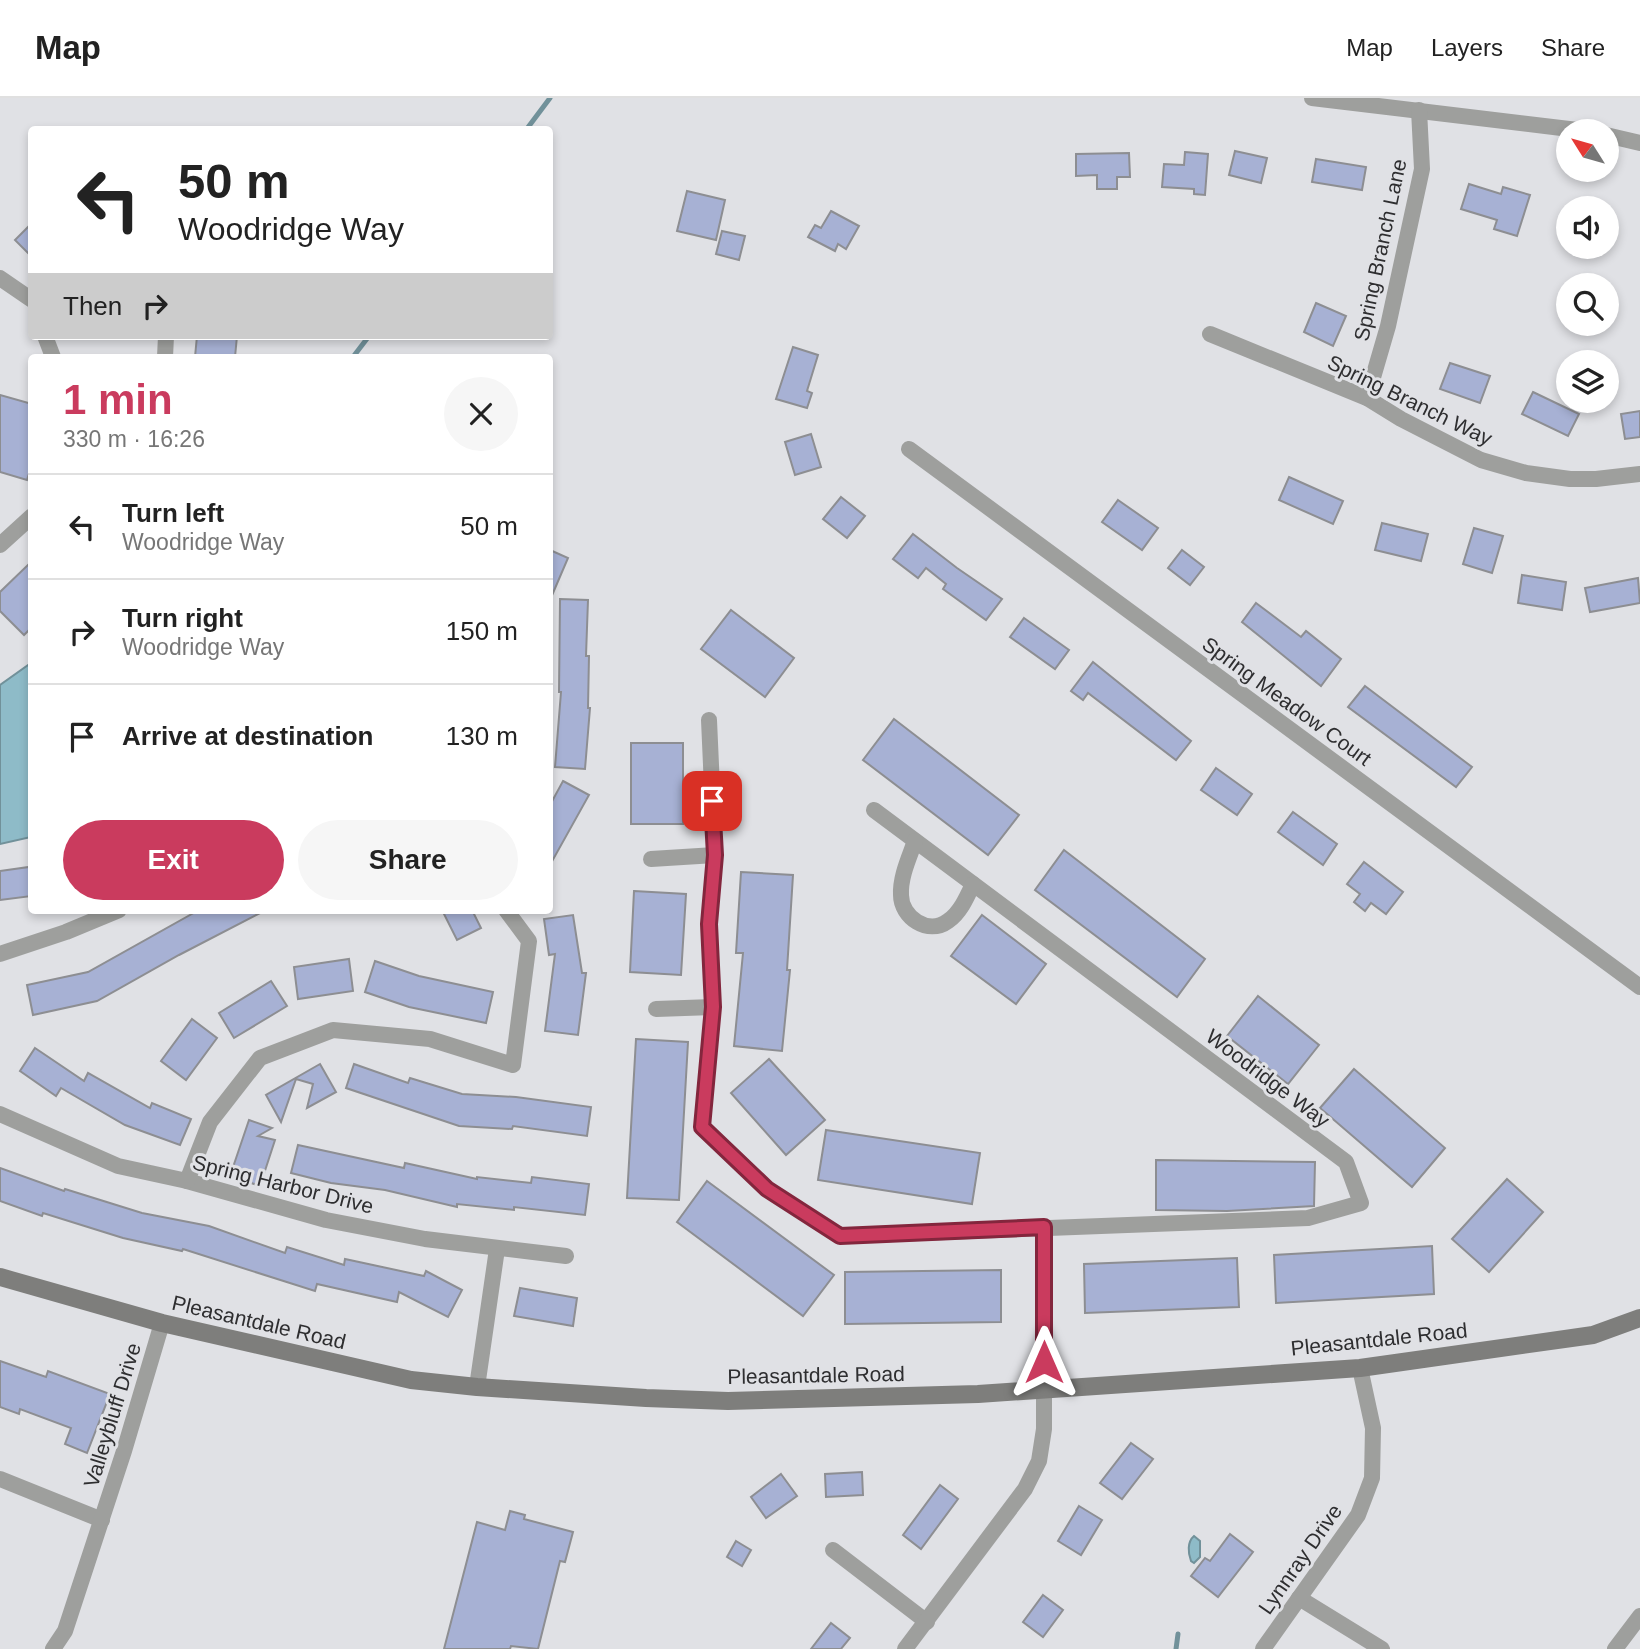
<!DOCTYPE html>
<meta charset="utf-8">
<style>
body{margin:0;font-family:Helvetica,sans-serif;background:#f6f6f6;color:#222;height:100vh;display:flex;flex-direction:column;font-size:26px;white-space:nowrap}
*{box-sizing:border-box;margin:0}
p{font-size:23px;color:#767676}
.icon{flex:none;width:38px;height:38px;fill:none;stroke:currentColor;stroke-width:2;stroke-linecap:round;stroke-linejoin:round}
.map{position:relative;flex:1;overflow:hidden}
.panel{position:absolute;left:28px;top:256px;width:525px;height:560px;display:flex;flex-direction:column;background:#fff;border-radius:7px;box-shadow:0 4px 10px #0003}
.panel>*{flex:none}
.top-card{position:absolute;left:28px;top:28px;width:525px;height:214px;border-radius:7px;box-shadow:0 4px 10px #0003;background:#fff;color:#222;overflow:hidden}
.needle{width:46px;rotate:307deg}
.controls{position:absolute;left:1556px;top:21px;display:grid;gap:14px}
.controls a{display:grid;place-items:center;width:63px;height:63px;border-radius:50%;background:#fff;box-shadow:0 4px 10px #0003;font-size:35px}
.pin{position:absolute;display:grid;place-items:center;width:60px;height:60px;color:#fff;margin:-30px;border-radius:14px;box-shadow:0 4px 10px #0006}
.me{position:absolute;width:77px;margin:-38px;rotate:0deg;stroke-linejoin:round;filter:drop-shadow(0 0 5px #0008)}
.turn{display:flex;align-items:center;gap:24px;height:147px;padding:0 35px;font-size:32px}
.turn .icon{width:91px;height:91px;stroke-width:2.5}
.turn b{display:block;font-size:49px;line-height:60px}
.then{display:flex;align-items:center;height:66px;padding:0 35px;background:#0003;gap:14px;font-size:26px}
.round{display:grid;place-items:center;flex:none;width:74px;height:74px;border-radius:37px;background:#f6f6f6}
.summary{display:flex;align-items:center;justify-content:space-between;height:119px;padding:0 35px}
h1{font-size:42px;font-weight:800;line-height:52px;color:#ca3b5e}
.button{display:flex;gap:14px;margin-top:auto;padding:14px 35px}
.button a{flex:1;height:80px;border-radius:42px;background:#ca3b5e;color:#fff;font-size:28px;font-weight:800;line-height:80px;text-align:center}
.button a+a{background:#f6f6f6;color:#222}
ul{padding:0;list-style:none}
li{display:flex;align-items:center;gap:21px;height:105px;padding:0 35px;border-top:2px solid #e0e0e0}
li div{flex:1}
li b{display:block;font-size:26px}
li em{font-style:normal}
header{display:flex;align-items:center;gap:42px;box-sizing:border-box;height:98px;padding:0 35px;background:#fff;border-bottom:2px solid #e0e0e0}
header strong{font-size:33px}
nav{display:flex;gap:38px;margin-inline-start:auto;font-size:24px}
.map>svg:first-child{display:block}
.water{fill:#8ebbc8;stroke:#71919a;stroke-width:2}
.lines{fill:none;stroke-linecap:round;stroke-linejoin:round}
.stream{stroke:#71919a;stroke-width:5}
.building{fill:#a7b1d4;stroke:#8d8e92;stroke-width:2}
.street{stroke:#9e9f9d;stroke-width:16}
.secondary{stroke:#7e7e7c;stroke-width:18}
.route-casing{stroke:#83263d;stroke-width:18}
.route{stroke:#ca3b5e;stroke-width:12}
.labels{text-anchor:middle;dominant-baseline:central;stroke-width:6;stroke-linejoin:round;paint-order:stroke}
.street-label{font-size:21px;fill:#2e2e30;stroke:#e0e1e5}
</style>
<header>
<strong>Map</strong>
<nav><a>Map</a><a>Layers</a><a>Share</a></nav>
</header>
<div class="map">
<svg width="1640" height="1551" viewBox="0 0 1640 1551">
<rect width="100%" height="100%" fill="#e0e1e5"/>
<g class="water">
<polygon points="31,565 31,739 0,746 0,587"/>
<path d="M1194,1438L1200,1443V1459L1194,1465L1191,1463C1188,1455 1187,1444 1194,1438Z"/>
</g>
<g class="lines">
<g class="stream">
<polyline points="526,32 550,0"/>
<polyline points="353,259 369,238"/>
<polyline points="1176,1551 1178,1536"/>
</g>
</g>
<g class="building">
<polygon points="1235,53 1267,60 1261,85 1229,77"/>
<polygon points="1185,54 1208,56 1205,97 1194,96 1194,91 1162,89 1164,66 1184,67"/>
<polygon points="1129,55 1130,79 1117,79 1117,91 1097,91 1097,77 1076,78 1076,56"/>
<polygon points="1316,61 1366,69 1362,92 1312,84"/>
<polygon points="1469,86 1501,96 1503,89 1530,97 1517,138 1494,131 1497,122 1461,111"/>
<polygon points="687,93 725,102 716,142 677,133"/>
<polygon points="831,113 859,128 846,151 838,146 835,153 808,139 815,127 821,130"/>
<polygon points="32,125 32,159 15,142"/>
<polygon points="722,133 745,138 739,162 716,156"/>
<polygon points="1316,205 1346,218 1333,248 1304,234"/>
<polygon points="197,238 237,238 235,259 195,259"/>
<polygon points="793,249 818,257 807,293 812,295 807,310 776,301"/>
<polygon points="1450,265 1490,278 1480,305 1440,291"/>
<polygon points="1533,294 1579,316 1568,338 1522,316"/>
<polygon points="0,297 32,306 32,366 27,382 0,374"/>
<polygon points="1640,313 1640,339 1625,341 1621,316"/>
<polygon points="811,336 821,369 795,377 785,344"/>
<polygon points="1289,379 1343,403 1333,426 1279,402"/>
<polygon points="841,399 865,418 847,440 823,421"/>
<polygon points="1118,402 1158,430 1142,452 1102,424"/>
<polygon points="1382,425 1428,436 1421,463 1375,452"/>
<polygon points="1474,430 1503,438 1492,475 1463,466"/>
<polygon points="913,436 957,470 1002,501 986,522 943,491 946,486 926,470 918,480 893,461"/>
<polygon points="550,452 568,460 550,502"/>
<polygon points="1182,452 1204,469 1190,487 1168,470"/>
<polygon points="32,463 32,529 24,537 0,513 0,494"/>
<polygon points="1522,477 1566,484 1562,512 1518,505"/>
<polygon points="1638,480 1640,505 1590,514 1585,490"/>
<polygon points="560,501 588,502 586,558 589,558 588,610 590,610 585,671 555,669 561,594 559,594"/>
<polygon points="1256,505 1301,539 1306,533 1341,561 1321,588 1242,524"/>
<polygon points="731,512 794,560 765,599 701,551"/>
<polygon points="1024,520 1069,552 1055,571 1010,539"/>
<polygon points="1093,564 1191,643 1176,662 1088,595 1083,602 1071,593"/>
<polygon points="1365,588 1472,669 1456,689 1348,609"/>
<polygon points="894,621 1019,717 988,757 863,662"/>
<rect x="631" y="645" width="52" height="81"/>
<polygon points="1216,670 1252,696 1237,717 1201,692"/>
<polygon points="563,683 589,697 550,767 550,707"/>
<polygon points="1293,714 1337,746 1323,767 1278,734"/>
<polygon points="1064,752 1205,861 1177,899 1035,792"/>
<polygon points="1364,764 1403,794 1386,816 1371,805 1365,813 1354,804 1360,796 1347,786"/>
<polygon points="29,769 32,798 0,802 0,773"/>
<polygon points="741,774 793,777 787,872 790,872 782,953 734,948 743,855 736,855"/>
<polygon points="634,793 686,796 681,877 630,874"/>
<polygon points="199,812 266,812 179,857 97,903 33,917 27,887 88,874"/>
<polygon points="442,812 472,812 481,830 457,842"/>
<polygon points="573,817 582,875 586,875 578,937 545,933 555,856 549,857 544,821"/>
<polygon points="982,817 1046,866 1016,906 951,858"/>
<polygon points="349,861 353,893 298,901 294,869"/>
<polygon points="375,863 419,878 493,894 486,925 409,909 365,894"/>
<polygon points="271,883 287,908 234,940 219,915"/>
<polygon points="1258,898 1319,947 1288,986 1227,938"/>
<polygon points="192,921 217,940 186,982 161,963"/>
<polygon points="636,941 688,944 679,1102 627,1100"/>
<polygon points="35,950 84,983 88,975 150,1010 152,1005 191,1021 180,1047 125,1027 61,990 56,998 20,973"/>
<polygon points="769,961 825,1022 786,1057 731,995"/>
<polygon points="320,966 336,994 307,1010 313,986 296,981 281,1024 266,997"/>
<polygon points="354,966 408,985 410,980 462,996 516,999 591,1009 587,1038 513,1028 512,1031 459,1028 346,990"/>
<polygon points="1354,971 1445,1050 1412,1089 1320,1010"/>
<polygon points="249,1022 272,1030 258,1038 275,1042 260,1088 230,1078"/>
<polygon points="826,1032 980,1055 972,1106 818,1082"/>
<polygon points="298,1047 404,1070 405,1065 477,1081 477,1079 531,1085 532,1079 589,1086 585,1117 514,1109 514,1112 457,1106 457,1109 385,1092 331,1085 291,1075"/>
<polygon points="1156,1062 1315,1064 1314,1108 1227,1113 1156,1112"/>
<polygon points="0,1070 64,1093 65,1091 142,1115 209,1128 285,1155 287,1149 344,1167 345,1161 424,1178 426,1173 462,1192 448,1219 399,1194 397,1204 317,1186 315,1193 183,1151 182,1153 123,1140 43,1115 42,1118 0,1103"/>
<polygon points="1507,1081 1543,1114 1489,1174 1452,1141"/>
<polygon points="707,1083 834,1177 803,1218 677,1124"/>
<polygon points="1432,1148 1434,1196 1276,1205 1274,1157"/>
<polygon points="1237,1160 1239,1209 1085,1215 1084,1166"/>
<polygon points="1001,1172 1001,1224 845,1226 845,1174"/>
<polygon points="520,1190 577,1200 573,1228 514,1218"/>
<polygon points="0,1263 46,1279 48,1273 110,1296 87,1355 65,1346 71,1330 20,1311 19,1316 0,1309"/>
<polygon points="1131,1345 1153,1361 1122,1401 1100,1385"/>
<polygon points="862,1374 863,1397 826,1399 825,1376"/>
<polygon points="781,1376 797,1398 766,1420 751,1399"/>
<polygon points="940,1387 958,1401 921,1451 903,1437"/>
<polygon points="1079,1408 1102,1422 1081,1457 1058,1443"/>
<polygon points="510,1413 525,1417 524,1421 573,1434 565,1464 560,1463 538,1551 511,1548 510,1551 444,1551 477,1424 505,1432"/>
<polygon points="1230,1436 1253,1454 1218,1499 1191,1478 1205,1460 1210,1463"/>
<polygon points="736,1443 751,1452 742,1468 727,1459"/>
<polygon points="1043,1497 1063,1512 1043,1539 1023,1524"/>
<polygon points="831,1525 850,1540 841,1551 811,1551"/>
</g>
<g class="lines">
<g class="street">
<polyline points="1312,0 1586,33"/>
<polyline points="1606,37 1640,45"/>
<polyline points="0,180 32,202"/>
<polyline points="1210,236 1367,300 1401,321 1481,362 1526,375 1570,381 1596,381 1640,376"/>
<polyline points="45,238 53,259"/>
<polyline points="165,259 166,238"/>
<polyline points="1367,300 1388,228 1422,71 1419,12"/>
<polyline points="909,351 1640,889"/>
<polyline points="0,447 32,418"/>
<polyline points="709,622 715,757 709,826 713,909 702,1029 767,1091 840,1138 1308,1120 1361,1105 1346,1064 874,712"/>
<path d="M915,743C909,760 900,779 901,797C901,819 928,838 948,823C960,815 967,799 973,786"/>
<polyline points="651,761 715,757"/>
<polyline points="0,856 66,834 119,812"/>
<polyline points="656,911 713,909"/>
<polyline points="0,1016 118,1068 187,1083 326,1122 425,1141 566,1158"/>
<polyline points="187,1083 210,1024 260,960 333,932 430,941 513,967 529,843 506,812"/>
<polyline points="477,1289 497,1151"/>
<polyline points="0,1381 102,1422"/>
<polyline points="833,1452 927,1524"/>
<polyline points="1299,1500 1382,1551"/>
<polyline points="53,1551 65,1533 124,1353 162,1225"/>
<polyline points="905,1551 1025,1391 1039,1363 1044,1331 1044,1129"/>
<polyline points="1263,1551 1358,1417 1372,1380 1373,1330 1360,1270"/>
<polyline points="1615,1551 1640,1518"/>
</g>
<polyline class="secondary" points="0,1179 162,1225 411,1282 477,1289 646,1300 728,1303 978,1296 1360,1270 1593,1237 1640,1220"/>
</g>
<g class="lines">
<g class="route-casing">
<polyline id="route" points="712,703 715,757 709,826 713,909 702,1029 767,1091 840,1138 1044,1129 1044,1264"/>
</g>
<use href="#route" class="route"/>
</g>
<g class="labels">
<g class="street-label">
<text transform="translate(1380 152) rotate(-78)">Spring Branch Lane</text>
<text transform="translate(1410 302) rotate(26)">Spring Branch Way</text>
<text transform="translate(1287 603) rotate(36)">Spring Meadow Court</text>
<text transform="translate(1268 980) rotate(37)">Woodridge Way</text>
<text transform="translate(283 1086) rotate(14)">Spring Harbor Drive</text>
<text transform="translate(259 1224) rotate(13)">Pleasantdale Road</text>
<text transform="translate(1379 1241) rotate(-6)">Pleasantdale Road</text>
<text transform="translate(816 1277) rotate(-1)">Pleasantdale Road</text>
<text transform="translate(112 1317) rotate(-73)">Valleybluff Drive</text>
<text transform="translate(1300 1461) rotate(-55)">Lynnray Drive</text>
</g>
</g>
</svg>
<div class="controls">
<a><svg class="needle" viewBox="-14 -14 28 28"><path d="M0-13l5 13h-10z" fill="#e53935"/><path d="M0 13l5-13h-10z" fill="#767676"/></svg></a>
<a><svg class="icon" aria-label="sound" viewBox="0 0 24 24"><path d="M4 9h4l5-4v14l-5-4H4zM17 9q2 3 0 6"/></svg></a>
<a><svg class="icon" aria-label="search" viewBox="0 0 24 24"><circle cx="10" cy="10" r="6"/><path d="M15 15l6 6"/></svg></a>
<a><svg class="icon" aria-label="layers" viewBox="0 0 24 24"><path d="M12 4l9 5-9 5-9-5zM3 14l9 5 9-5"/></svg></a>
</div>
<div class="pin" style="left:712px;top:703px;background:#d93025"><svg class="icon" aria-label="arrive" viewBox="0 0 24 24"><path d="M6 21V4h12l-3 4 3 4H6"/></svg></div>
<svg class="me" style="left:1044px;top:1264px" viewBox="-20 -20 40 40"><path d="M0-17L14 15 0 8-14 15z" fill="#ca3b5e" stroke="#fff" stroke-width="4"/></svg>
<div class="top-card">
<div class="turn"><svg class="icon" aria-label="left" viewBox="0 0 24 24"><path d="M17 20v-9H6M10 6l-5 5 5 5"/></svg><div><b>50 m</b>Woodridge Way</div></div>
<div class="then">Then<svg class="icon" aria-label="right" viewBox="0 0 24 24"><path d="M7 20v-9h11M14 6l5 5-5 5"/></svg></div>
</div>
<section class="panel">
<div class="summary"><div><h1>1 min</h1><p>330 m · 16:26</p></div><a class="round"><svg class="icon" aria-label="close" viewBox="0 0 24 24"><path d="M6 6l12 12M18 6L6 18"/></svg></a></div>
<ul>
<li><svg class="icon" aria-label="left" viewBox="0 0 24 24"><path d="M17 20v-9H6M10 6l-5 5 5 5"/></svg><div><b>Turn left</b><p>Woodridge Way</p></div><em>50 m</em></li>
<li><svg class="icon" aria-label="right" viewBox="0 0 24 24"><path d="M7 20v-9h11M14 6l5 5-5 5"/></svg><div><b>Turn right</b><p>Woodridge Way</p></div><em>150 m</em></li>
<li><svg class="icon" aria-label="arrive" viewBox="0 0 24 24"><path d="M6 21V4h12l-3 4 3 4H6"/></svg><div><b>Arrive at destination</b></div><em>130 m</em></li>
</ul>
<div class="button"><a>Exit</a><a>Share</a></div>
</section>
</div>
